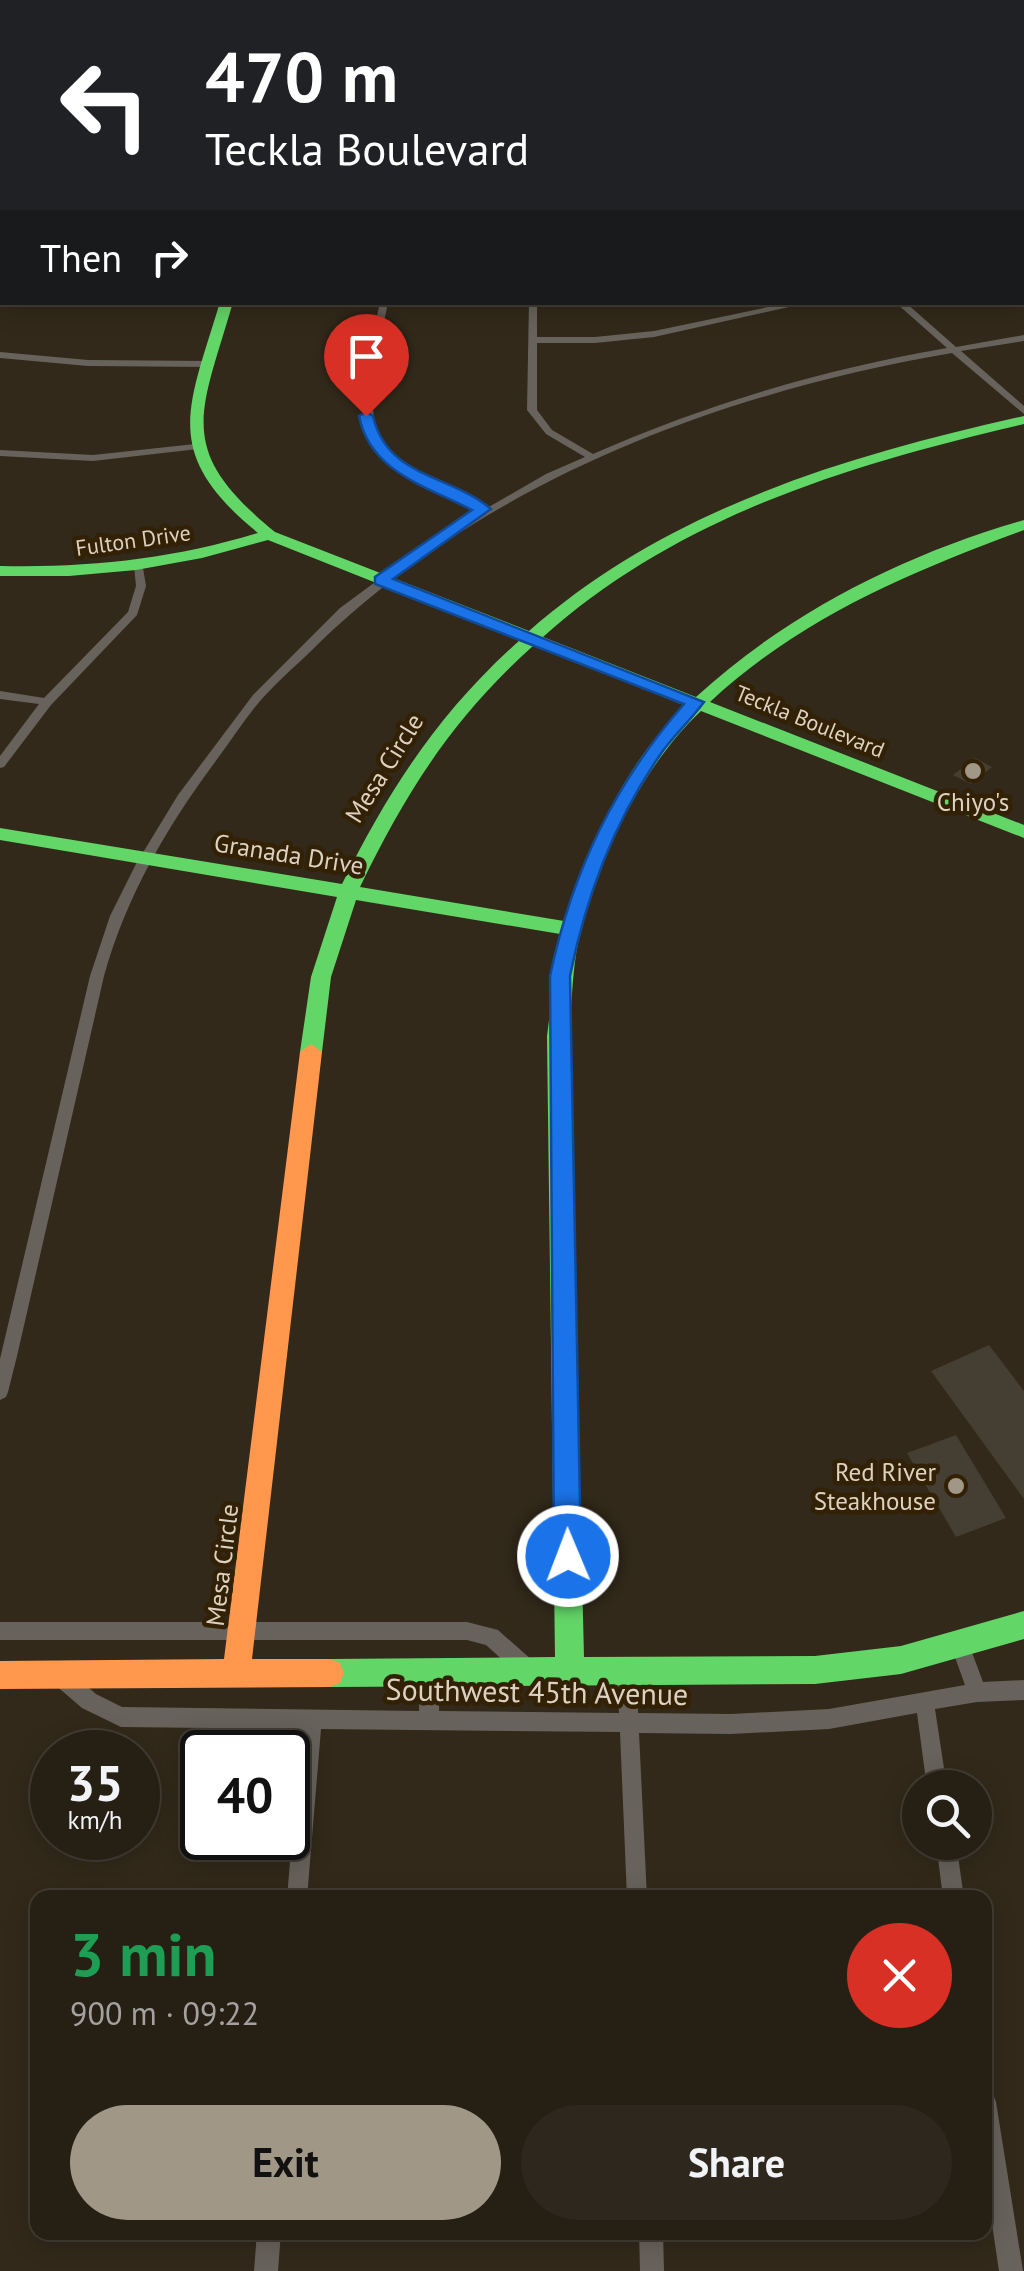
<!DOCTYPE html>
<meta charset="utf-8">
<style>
body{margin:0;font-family:"PT Sans",sans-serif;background:#2e271d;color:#f1f3f6;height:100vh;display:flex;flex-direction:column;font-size:38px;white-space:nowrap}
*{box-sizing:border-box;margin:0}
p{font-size:32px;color:#a4a2a0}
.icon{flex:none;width:55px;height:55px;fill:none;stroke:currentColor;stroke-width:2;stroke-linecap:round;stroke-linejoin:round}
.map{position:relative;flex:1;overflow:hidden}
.details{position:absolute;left:30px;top:1890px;width:962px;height:350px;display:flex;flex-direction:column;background:#261f14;border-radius:20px;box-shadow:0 5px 25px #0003,0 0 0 2px #423d34}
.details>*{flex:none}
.top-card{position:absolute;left:0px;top:0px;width:1025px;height:305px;box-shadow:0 5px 25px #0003,0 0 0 2px #423d34;background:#202124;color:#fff;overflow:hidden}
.fabs{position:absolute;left:902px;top:1770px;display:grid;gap:20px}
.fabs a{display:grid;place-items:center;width:90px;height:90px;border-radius:50%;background:#261f14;box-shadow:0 5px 25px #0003,0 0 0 2px #423d34;font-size:50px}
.speed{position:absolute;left:30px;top:1730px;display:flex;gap:20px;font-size:50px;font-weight:700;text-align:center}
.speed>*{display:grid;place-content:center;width:130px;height:130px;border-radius:50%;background:#261f14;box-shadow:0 5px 25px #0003,0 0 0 2px #423d34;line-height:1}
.speed small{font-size:25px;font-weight:400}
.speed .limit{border:5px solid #111;border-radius:15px;background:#fff;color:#111}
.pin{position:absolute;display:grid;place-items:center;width:85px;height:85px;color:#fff;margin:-102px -42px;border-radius:50% 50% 50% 0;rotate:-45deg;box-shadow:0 0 10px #0007}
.pin .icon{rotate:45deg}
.me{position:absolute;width:110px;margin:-55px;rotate:359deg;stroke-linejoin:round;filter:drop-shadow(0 0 8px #0008)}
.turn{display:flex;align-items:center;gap:35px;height:210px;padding:0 40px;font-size:45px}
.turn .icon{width:130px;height:130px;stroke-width:2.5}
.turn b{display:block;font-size:70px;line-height:85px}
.then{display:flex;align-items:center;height:95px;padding:0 40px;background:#0003;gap:20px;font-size:38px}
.round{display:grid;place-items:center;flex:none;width:105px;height:105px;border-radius:52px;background:#2e271d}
.headline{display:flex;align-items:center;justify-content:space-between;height:170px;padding:0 40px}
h1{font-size:60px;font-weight:600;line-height:75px;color:#1e9e55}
.button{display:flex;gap:20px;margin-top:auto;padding:20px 40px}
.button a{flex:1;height:115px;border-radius:60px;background:#a19787;color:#111;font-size:40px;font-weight:600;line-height:115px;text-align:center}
.button a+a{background:#2e271d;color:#f1f3f6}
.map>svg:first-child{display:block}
.building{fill:#453e32}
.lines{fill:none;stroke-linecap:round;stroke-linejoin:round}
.street{fill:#67635c;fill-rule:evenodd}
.fast{fill:#63d668;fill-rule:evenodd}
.slow{fill:#ff974d;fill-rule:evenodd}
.jam{stroke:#b3261e;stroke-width:22}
.route{fill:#1a73e8;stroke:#114b97;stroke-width:2.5}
.poi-dot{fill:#a19787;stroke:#322104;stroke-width:4}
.labels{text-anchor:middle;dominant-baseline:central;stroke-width:9;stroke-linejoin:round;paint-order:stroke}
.far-street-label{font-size:22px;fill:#ddd2c2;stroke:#322104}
.street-label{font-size:25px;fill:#ddd2c2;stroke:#322104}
.poi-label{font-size:25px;fill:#ddd2c2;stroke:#322104}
.near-street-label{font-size:30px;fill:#ddd2c2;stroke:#322104}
</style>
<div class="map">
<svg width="1024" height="2271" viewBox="0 0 1024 2271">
<rect width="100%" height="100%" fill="#32291a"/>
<g class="building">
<polygon points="975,758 992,767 971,784 953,775"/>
<polygon points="989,1345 1024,1391 1024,1499 931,1371"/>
<polygon points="956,1435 1006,1518 956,1537 907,1453"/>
</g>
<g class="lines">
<g class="street">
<rect x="406" y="0" width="6" height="2"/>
<rect x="517" y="0" width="6" height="2"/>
<polygon points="631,0 637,0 638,2 632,2"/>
<polygon points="737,0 743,0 744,2 738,2"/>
<polygon points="840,0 846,0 847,2 841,2"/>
<polygon points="944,0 951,0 952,2 946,2"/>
<polygon points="2,46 2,50 0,51 0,47"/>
<rect x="1022" y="86" width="2" height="4"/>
<polygon points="0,90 2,91 2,95 0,95"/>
<rect x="1022" y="136" width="2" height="7"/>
<rect x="0" y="145" width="2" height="4"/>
<rect x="0" y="202" width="2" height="5"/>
<rect x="1022" y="210" width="2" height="4"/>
<rect x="1022" y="267" width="2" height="6"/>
<path d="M380,302H388C378,358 350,433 409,469C434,484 462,493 487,508L546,474L585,457L546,434L527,410L529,302H537V337H595L654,331L792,302H811L654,337L595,343H537V410L552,430L593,454C706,404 825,369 947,348L895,302H905L956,347L1024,335V341L961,351L1024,406V414L952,353C718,393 479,483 309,653C293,668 275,684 260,701C244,720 230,742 215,762C166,828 126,897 104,976L17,1356L8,1392L6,1397L0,1400V1359L90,976L110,916L136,864L178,795L253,695L340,608L439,535L481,511C451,498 415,486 390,465C343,426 370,353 380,302Z"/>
<polygon points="0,352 88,360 210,361 215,364 210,367 88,366 0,358"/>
<polygon points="195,444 198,445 198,449 93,461 0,456 0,450 93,455"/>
<polygon points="134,566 143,568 146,586 137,615 51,705 4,767 0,768 0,756 39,704 0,699 0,691 44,698 128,612 136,586"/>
<polygon points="0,1622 467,1622 498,1630 533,1661 536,1668 533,1675 526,1678 519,1675 486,1645 467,1640 0,1640"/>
<polygon points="960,1637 967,1639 983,1682 1024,1680 1024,1700 977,1702 935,1709 947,1788 927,1788 917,1713 829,1729 731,1734 639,1733 647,1898 627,1898 620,1732 321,1729 307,1898 287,1898 301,1729 121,1727 82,1708 53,1683 50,1676 53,1669 60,1666 67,1669 96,1694 122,1707 419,1711 420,1675 423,1668 430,1665 437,1668 440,1675 439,1711 619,1713 617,1674 620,1667 627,1664 634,1667 637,1674 638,1713 731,1714 829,1709 965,1685 951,1646 953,1639"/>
<polygon points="936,1842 956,1842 964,1898 943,1898"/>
<polygon points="985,2091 993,2094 996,2102 1023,2271 999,2271 985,2177"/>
<polygon points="257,2232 281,2232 278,2271 254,2271"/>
<polygon points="639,2232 663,2232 664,2271 640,2271"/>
</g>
<g class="fast">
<polygon points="289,0 299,0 299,2 290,2"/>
<rect x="0" y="269" width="2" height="8"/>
<path d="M220,302H233C201,414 173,449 275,532L529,631C669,508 846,456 1024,416V424C851,464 678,516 543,637L696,697C787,613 905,554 1024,520V530C910,572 800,618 710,702L1024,825V838L701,711C642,766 594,864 578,943C572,973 572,1005 569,1036L584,1657L815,1656L901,1646L1024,1611V1639L901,1674L815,1684L330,1687L320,1683L316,1673L320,1663L330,1659L555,1657L547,1036L560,934L356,900L331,977L322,1052L311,1060L300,1052L311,977L337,897L0,840V828L342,884C389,789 440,711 520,640L268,540L202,558L136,570L69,576H0V566C88,568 173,559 258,533C160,453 188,409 220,302ZM534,645L686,706C624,762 591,844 564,921L360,887C407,790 453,718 534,645Z"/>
</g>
<polygon class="slow" points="311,1044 322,1052 252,1659 330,1659 340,1663 344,1673 340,1683 330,1687 0,1689 0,1661 224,1659 300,1052"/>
<polyline class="jam" points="0,112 2,110"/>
</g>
<path class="route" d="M366,412L373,416C387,478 450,474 491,509L393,579L704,702C690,721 673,736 660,755C613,823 586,896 570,976L581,1556L577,1565L568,1569L558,1565L554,1556L550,976C572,872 614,784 684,704L375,584V577L472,510C426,486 370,472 359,416Z"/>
<g class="poi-dot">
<circle cx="973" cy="771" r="10"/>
<circle cx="956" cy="1486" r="10"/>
</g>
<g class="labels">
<g class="far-street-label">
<text transform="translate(133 540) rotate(-8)">Fulton Drive</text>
<text transform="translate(810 721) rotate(22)">Teckla Boulevard</text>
</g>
<g class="street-label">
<text transform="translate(384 768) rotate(-58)">Mesa Circle</text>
<text transform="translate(289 854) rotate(9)">Granada Drive</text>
<text transform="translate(222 1565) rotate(-83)">Mesa Circle</text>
</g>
<g class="poi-label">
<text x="973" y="802">Chiyo's</text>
<text x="936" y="1472" text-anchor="end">Red River<tspan x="936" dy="29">Steakhouse</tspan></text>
</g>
<g class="near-street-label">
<text transform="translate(537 1691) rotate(1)">Southwest 45th Avenue</text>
</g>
</g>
</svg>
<div class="fabs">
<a><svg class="icon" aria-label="search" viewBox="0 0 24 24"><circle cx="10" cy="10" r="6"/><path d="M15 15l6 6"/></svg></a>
</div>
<div class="speed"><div>35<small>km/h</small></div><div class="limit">40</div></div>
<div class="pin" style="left:366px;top:416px;background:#d93025"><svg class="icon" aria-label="arrive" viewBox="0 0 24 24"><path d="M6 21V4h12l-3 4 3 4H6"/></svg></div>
<svg class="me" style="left:568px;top:1556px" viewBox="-20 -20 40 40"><circle r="17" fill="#1a73e8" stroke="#fff" stroke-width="3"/><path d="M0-11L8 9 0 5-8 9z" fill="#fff"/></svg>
<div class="top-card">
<div class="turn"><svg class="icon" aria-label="left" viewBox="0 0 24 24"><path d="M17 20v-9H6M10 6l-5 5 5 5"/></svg><div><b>470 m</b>Teckla Boulevard</div></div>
<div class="then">Then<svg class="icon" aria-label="right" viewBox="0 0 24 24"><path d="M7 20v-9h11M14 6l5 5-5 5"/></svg></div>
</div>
<section class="details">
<div class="headline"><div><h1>3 min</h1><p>900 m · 09:22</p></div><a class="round" style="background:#d93025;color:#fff"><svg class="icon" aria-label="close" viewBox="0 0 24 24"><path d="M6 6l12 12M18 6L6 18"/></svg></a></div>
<div class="button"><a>Exit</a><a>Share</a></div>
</section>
</div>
